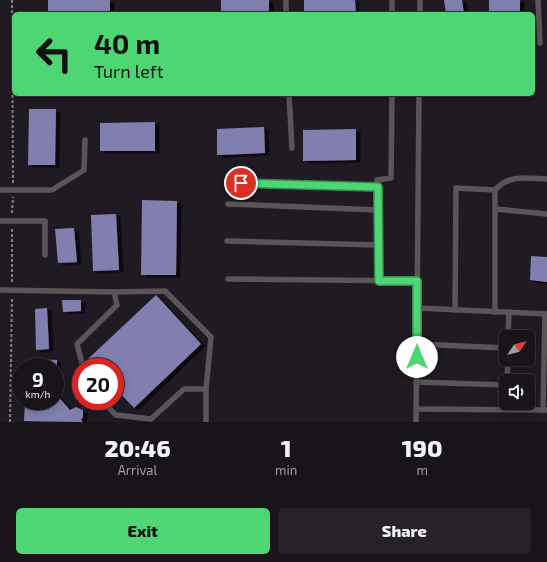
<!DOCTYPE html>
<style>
body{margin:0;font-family:"Exo 2",sans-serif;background:#252127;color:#f1f3f6;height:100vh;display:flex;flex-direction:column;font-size:15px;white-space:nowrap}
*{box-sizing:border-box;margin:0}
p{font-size:13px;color:#9f9ea2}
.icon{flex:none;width:22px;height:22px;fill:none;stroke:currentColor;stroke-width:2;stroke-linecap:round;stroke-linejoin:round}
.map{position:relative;height:422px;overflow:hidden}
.panel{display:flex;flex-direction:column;background:#18141a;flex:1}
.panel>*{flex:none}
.top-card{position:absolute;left:12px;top:12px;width:523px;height:84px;border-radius:6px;box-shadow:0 2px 10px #0003,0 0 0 1px #363339;background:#4ed675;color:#111;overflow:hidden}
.needle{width:26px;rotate:55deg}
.fabs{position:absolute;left:499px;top:330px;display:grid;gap:8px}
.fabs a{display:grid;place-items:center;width:36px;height:36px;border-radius:6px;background:#18141a;box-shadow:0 2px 10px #0003,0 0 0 1px #363339;font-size:20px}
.speed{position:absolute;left:12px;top:358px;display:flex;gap:8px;font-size:20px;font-weight:700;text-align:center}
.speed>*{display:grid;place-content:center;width:52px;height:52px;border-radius:50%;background:#18141a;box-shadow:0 2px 10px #0003,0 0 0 1px #363339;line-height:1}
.speed small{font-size:10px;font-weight:400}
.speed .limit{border:6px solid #d22;background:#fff;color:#111}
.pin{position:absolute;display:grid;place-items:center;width:34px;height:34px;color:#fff;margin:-17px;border:2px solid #fff;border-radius:50%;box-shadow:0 1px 4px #0007}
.me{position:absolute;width:44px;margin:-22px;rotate:0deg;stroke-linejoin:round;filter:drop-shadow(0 0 3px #0008)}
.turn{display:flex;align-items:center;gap:14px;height:84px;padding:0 16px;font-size:18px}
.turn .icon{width:52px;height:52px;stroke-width:2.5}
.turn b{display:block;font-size:28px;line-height:34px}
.eta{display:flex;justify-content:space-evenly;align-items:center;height:68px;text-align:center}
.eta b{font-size:24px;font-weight:800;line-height:28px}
.action{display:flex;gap:8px;margin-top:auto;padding:8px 16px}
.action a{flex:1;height:46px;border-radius:6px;background:#4ed675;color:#111;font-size:16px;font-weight:800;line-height:46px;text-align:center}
.action a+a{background:#252127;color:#f1f3f6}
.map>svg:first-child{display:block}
.building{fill:#817faf;filter:url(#shadow)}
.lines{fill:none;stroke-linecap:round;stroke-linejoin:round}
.path{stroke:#827c83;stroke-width:2;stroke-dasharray:3 2;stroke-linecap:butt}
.service{stroke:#5b5557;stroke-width:5.5}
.route-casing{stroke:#338b4c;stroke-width:10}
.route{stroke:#4ed675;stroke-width:7}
</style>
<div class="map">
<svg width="547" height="422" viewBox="0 0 547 422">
<defs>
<filter id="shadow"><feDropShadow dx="4.5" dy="2.5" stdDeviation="0" flood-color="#0009"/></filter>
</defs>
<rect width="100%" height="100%" fill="#201a22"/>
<g class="building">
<rect x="48" y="0" width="62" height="14"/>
<rect x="221" y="0" width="48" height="14"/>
<polygon points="304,0 355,0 356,14 304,14"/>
<polygon points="444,0 462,0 464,14 446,14"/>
<rect x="489" y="0" width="31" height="14"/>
<polygon points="29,109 56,109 55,165 28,165"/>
<polygon points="155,122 155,151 100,151 100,123"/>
<polygon points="264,127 265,153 217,155 217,129"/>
<polygon points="356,129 356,160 303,161 303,130"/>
<polygon points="142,200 177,201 176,275 141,275"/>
<polygon points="116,214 119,270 93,271 91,215"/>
<polygon points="74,228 77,262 58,263 55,229"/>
<polygon points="531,256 547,257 547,282 530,280"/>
<polygon points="156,295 201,344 134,408 115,388 115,367 95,367 88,359"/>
<polygon points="62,300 81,300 81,311 63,312"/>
<polygon points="47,308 49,349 36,350 35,309"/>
<polygon points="37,359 57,360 57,375 61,379 55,386 55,367 36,367"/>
<polygon points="55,393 70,410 76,407 83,410 83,417 81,420 83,422 24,421 25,401 55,401"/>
</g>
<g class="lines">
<g class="path">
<polyline points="12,0 13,183"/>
<polyline points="12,213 13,197"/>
<polyline points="12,229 12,283"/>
<polyline points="10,422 12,299"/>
</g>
<g class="service">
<polyline points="286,0 286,14"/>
<polyline points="538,0 540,43"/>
<polyline points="392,14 392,0"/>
<polyline points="420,14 420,0"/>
<polyline points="289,94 292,148"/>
<polyline points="241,183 378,187"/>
<polyline points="0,190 52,190 84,170 85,140"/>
<path d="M495,190C509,174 528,178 547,179"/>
<polyline points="228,204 378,210"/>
<polyline points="496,209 547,214"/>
<polyline points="0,221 45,221 45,255"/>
<polyline points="227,241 378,245"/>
<polyline points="228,279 417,281"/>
<polyline points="379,281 377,180 391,178 392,94"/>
<polyline points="0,290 114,292 117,305 77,344 83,367"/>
<polyline points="114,292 165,291 211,337 206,389"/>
<polyline points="417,308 547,314"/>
<polyline points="455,310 456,188 495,190 495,312"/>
<polyline points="508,337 509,312"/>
<polyline points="417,344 506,348"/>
<polyline points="507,381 508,359"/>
<polyline points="416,382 506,385"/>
<polyline points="102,401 116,415 151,419 184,389 206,389 206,422"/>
<polyline points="416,409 547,410"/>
<polyline points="543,410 545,314"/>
<polyline points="416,422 419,94"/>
</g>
</g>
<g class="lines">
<g class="route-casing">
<polyline id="route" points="241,183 378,187 379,281 417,281 417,357"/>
</g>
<use href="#route" class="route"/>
</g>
</svg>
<div class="fabs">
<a><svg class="needle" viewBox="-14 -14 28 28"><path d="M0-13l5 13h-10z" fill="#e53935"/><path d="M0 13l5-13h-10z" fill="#9f9ea2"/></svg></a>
<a><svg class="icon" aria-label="sound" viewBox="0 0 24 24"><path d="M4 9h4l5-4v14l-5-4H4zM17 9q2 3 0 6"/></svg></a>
</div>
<div class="speed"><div>9<small>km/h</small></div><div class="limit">20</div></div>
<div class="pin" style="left:241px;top:183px;background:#d93025"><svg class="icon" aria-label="arrive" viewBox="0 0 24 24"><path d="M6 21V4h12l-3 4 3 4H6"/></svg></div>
<svg class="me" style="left:417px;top:357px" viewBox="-20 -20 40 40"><circle r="19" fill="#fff"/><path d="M0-13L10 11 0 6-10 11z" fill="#4ed675"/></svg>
<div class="top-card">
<div class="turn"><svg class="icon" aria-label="left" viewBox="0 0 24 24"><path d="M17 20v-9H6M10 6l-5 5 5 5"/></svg><div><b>40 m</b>Turn left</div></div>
</div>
</div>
<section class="panel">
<div class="eta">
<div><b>20:46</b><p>Arrival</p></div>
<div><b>1</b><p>min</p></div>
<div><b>190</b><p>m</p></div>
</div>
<div class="action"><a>Exit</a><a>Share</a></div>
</section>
